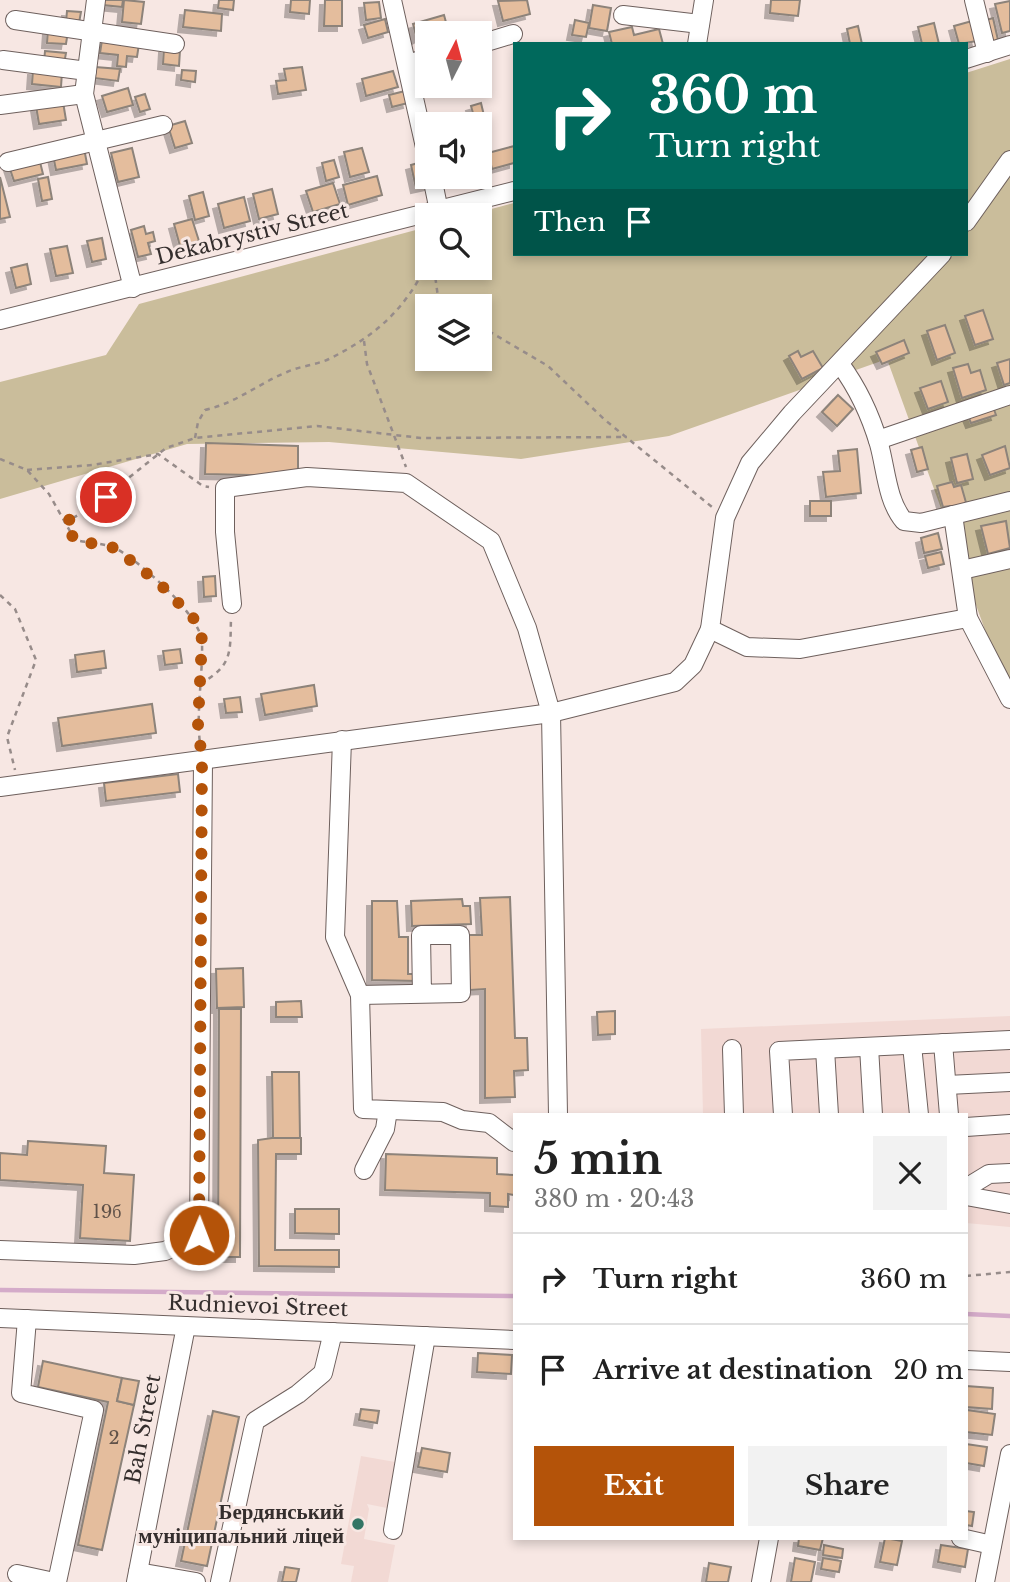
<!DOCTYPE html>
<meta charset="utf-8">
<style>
body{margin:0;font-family:"Libre Baskerville",serif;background:#f2f2f2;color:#222;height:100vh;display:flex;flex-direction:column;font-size:26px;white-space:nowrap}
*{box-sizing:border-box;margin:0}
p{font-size:23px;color:#767676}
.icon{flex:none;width:38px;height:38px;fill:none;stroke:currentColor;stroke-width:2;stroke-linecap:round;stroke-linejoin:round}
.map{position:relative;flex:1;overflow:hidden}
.panel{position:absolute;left:513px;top:1113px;width:455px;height:427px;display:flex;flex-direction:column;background:#fff;border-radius:0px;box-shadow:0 4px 10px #0003}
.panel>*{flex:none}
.guide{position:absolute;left:513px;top:42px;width:455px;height:214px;border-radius:0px;box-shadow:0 4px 10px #0003;background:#00695c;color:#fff;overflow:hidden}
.needle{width:46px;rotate:6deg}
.buttons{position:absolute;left:415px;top:21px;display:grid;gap:14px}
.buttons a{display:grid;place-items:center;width:77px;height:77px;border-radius:0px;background:#fff;box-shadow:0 4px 10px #0003;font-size:35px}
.pin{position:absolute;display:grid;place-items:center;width:60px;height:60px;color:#fff;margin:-30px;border:4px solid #fff;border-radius:50%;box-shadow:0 2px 7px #0007}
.me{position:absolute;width:77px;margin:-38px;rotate:1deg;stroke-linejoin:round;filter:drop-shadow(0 0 5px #0008)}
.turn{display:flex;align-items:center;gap:24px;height:147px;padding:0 21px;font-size:32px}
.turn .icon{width:91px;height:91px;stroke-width:2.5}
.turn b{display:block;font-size:49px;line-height:60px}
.then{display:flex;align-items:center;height:66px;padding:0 21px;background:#0003;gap:14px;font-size:26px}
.round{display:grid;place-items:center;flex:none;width:74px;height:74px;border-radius:0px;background:#f2f2f2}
.head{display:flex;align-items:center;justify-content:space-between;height:119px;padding:0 21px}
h1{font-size:42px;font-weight:800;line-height:52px}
.action{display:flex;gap:14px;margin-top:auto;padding:14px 21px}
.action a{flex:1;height:80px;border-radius:0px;background:#b45309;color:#fff;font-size:28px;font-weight:800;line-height:80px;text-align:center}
.action a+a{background:#f2f2f2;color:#222}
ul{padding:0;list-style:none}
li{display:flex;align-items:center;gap:21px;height:91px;padding:0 21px;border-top:2px solid #e0e0e0}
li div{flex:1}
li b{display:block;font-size:26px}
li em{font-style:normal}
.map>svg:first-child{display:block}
.built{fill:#f2d9d4}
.green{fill:#cabd9b;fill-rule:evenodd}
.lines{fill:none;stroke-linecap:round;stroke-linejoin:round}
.stream{stroke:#d4abc9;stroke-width:4.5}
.building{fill:#e4bd9d;stroke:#8d837a;stroke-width:2;filter:url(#shadow)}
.minor-casing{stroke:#6e605d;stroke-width:20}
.path{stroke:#978c8a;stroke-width:2.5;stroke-dasharray:5 5;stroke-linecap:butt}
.minor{stroke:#fff;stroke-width:18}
.route{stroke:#b45309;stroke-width:12;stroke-dasharray:0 21.6}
.poi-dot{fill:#337565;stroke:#f7e7e3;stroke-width:2.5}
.labels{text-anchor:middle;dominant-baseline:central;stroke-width:6;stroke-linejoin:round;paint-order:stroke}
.number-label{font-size:18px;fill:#605249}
.street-label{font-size:21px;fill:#342e2d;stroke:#f7e7e3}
.poi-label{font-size:21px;font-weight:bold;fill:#342e2d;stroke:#f7e7e3;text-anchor:end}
</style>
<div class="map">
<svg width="1010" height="1582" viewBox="0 0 1010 1582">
<defs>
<filter id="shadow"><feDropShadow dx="-5" dy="5" stdDeviation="0" flood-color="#0004"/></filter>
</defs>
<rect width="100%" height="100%" fill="#f7e7e3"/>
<g class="built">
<polygon points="1010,1016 1010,1227 966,1223 966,1115 703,1115 701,1029"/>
<polygon points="361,1456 395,1462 387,1508 367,1504 369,1509 364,1539 395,1545 388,1582 351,1582 354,1566 341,1564"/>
</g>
<path class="green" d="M1010,59V699L887,359L669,436L521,459L329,442L187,444L0,499V382L106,355L139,304L427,227V268H480V215H469L514,203V254H966V73ZM427,306H480V359H427Z"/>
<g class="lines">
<g class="stream">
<polyline points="0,1290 514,1296"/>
<polyline points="966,1314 1010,1316"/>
</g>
</g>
<g class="building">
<polygon points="104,0 123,0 122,7 103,5"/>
<polygon points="124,0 144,2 141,24 122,22"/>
<polygon points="219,0 234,0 233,10 218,8"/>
<polygon points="291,0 310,0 309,14 290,12"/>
<polygon points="325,0 342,0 342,26 324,26"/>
<polygon points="527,0 530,14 503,21 498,1"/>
<polygon points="771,0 800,0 798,16 770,13"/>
<polygon points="1010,1 1010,31 1002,33 995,4"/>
<polygon points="379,2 381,18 366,20 364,3"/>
<polygon points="593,5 611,8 607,31 589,28"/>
<polygon points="185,10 222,14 221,31 183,27"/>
<polygon points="67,11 81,12 79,23 66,22"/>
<polygon points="444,15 447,26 436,29 437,33 427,33 417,39 413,24"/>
<polygon points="993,18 998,40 988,43 983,21"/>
<polygon points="385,19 388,32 368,38 364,25"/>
<polygon points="575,20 589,23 586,37 572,35"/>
<polygon points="972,21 977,41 959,44 954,26"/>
<polygon points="934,23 939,44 922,44 918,27"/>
<polygon points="858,26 862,44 850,44 847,29"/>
<polygon points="632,27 634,35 659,29 663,44 612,44 609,32"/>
<polygon points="48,29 68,31 66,44 47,43"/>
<polygon points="102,40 139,44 137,57 127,56 126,67 117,66 118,55 100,53"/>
<polygon points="164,48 180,50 179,66 163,64"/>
<polygon points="45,51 66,53 64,64 44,62"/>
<polygon points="95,67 120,69 118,81 94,78"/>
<polygon points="302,67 306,90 278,94 276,81 286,80 284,69"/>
<polygon points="33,70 62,72 61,87 32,84"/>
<polygon points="182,70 196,71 195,82 181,80"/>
<polygon points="393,71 398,87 366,96 362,79"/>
<polygon points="128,88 133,105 107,112 102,96"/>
<polygon points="405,91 408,103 392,107 389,95"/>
<polygon points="145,94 150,109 140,112 135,97"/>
<polygon points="63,102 66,120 39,124 36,106"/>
<polygon points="481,103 486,124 480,126 476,124 471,106"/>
<polygon points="185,121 192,143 175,148 168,126"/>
<polygon points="514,146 514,163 492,169 488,153"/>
<polygon points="84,148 87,164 56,170 53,155"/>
<polygon points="132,148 139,177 118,182 111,153"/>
<polygon points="362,148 369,172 350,177 344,152"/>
<polygon points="480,149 487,172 480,173"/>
<polygon points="39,158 43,174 14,181 9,166"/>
<polygon points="334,160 339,177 326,181 322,163"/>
<polygon points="425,161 430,185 416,188 411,165"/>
<polygon points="377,176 382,195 348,205 343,185"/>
<polygon points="0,177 10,217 0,219"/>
<polygon points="48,177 52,199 42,201 38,179"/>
<polygon points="333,183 340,204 313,212 306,191"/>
<polygon points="272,189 278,214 259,219 253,194"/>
<polygon points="203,192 209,216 195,220 189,196"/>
<polygon points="244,197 250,221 224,228 218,204"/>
<polygon points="192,219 199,241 180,246 174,224"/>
<polygon points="144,226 146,234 153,232 155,241 148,243 151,254 138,257 131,230"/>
<polygon points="102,238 106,259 92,262 87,241"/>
<polygon points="67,246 73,273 56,276 50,249"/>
<polygon points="27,264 31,284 16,288 11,268"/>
<polygon points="983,310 993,339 975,345 965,316"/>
<polygon points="945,325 955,353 937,360 927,331"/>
<polygon points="904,340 909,353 882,364 876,352"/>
<polygon points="798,351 801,357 813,351 823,368 802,379 789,356"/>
<polygon points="1010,359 1010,383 1004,385 997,363"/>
<polygon points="968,364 971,373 980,370 986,390 962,398 953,368"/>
<polygon points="941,381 948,402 928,409 920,388"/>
<polygon points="838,395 853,409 837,426 822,412"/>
<polygon points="992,404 996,415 971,423 967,413"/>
<polygon points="206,443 298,446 298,476 205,474"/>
<polygon points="1005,446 1010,468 990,475 982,455"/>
<polygon points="922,447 928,469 917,472 911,450"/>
<polygon points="857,449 861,493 826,497 823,472 840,471 838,451"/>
<polygon points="967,454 973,479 957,483 951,458"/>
<polygon points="952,482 954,487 961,485 967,506 952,511 950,506 943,507 937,486"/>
<rect x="810" y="501" width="21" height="15"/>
<polygon points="1006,521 1010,548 988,554 981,526"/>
<polygon points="938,533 942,549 924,553 921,538"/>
<polygon points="941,552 944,564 928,568 925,556"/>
<polygon points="215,576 216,596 204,597 203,577"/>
<polygon points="180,649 182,663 165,665 163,651"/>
<polygon points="104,651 106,668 77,672 75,655"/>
<polygon points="314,685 317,706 265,715 261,694"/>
<polygon points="240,697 242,712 226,713 224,699"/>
<polygon points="152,704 156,733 62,746 58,718"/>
<polygon points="178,774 180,792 106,801 104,783"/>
<polygon points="510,897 515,1038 527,1038 528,1070 514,1071 515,1097 485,1098 485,989 470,990 467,935 482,935 480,898"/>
<polygon points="462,899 463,906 470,906 471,924 412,926 411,901"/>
<polygon points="372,901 397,901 399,937 408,937 408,974 418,974 418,981 372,980"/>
<polygon points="243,968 244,1007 217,1008 216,969"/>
<polygon points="301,1001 302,1017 276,1017 276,1002"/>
<polygon points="219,1009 241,1009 240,1257 218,1257"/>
<polygon points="615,1011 615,1034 598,1035 597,1012"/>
<polygon points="272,1072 299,1072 300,1138 273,1138"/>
<polygon points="272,1138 301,1138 301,1154 276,1154 275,1250 339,1250 339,1267 259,1266 258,1140"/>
<polygon points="28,1141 106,1146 104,1173 134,1175 130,1241 80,1238 83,1185 0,1180 0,1153 27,1155"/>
<polygon points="386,1154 497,1158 497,1174 514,1175 514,1195 508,1194 508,1207 490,1206 490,1193 385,1190"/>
<polygon points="295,1209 339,1209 339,1234 295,1233"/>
<polygon points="478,1353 512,1355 511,1374 477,1372"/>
<polygon points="43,1361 122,1378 117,1401 134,1405 102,1550 78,1545 108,1402 38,1387"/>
<polygon points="122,1378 139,1381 134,1405 117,1401"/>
<polygon points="966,1386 993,1388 992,1409 966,1407"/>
<polygon points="361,1409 379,1411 377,1423 359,1420"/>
<polygon points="967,1410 995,1414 992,1435 966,1432"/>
<polygon points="213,1411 239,1417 207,1566 181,1561"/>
<polygon points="966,1444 987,1447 984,1466 966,1463"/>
<polygon points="422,1448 450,1453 447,1472 418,1467"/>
<polygon points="966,1511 974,1512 972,1526 966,1525"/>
<polygon points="799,1538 823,1538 820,1550 798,1546"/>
<polygon points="885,1538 902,1541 897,1565 880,1562"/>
<polygon points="824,1545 843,1549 842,1558 823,1555"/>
<polygon points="941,1545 968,1549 965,1567 938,1562"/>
<polygon points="795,1558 815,1562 811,1582 791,1582"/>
<polygon points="823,1558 841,1561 839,1572 821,1569"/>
<polygon points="709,1563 731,1567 728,1582 706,1582"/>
<polygon points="285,1567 299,1569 296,1582 282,1582"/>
</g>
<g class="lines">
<g class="minor-casing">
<g id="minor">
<polyline points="96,0 84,94 133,288"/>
<polyline points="392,0 427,156"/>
<polyline points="974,0 987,53"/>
<polyline points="623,15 700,24"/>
<polyline points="15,20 175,44"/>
<polyline points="480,44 513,34"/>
<polyline points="697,44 704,0"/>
<polyline points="966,59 1010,45"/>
<polyline points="3,60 87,71"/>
<polyline points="407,64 427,58"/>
<polyline points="0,105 84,94"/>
<polyline points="8,162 163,125"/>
<polyline points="432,177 439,211"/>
<polyline points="966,222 1010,160"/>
<polyline points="942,254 792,413 750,463 725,518 710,629 747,647 800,649 968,618"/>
<polyline points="0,320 514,191"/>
<path d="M840,364C857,387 871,417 879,444C886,469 887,501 904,521L921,523L1010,501"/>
<polyline points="878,440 1010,395"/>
<polyline points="953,515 968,618 1010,699"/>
<polyline points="962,570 1010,559"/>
<polyline points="232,604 225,532 225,488 307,477 406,483 491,541 527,628 551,713 558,1115"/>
<polyline points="342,740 335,937 360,995 363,1109 443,1112 462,1120 489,1123 514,1142"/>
<polyline points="0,787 551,713 675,682 693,665 710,629"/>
<polyline points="360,995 461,993 460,935 421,935 422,994"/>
<polyline points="943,1043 949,1115"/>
<polyline points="912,1045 919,1115"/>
<polyline points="869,1047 873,1115"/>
<polyline points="732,1049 734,1115"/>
<polyline points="825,1049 829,1115"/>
<polyline points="947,1085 1010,1082"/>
<polyline points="783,1115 779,1051 1010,1040"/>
<polyline points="966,1127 1010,1124"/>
<polyline points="364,1170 385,1129 388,1110"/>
<polyline points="966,1188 989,1174 1010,1173"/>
<polyline points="966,1196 1010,1204"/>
<polyline points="0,1250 134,1255 165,1251 199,1235 203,761"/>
<polyline points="0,1318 514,1340"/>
<polyline points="27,1319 21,1393 94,1410 57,1582"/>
<polyline points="966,1360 1010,1362"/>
<polyline points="393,1530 426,1336"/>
<polyline points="961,1538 992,1545"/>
<polyline points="138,1572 196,1582"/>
<polyline points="17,1574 54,1582"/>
<polyline points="136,1582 186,1326"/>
<polyline points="220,1582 255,1421 298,1394 323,1373 333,1332"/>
<polyline points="761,1582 769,1538"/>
<polyline points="985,1582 1010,1454"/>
</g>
</g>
<g class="path">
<polyline points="434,268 438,297 447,306"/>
<polyline points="480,326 548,366 605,420 712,507"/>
<polyline points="364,341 367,364 406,467"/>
<path d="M195,438L198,422L205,410C236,403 258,384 287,372C300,366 316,365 329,359C375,336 404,311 427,264"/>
<path d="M0,459L27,470L49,494L75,540C87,543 106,543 117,549C141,563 200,614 202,642C203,676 196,710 200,744"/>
<polyline points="27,470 92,465 158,454 203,486 209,487"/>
<polyline points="64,523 91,508 166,448 195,438 317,426 421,438 627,437"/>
<polyline points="0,595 15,609 36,660 7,737 15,770"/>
<path d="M200,684C233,665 230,653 231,618"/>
<polyline points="966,1276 1010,1272"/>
</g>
<use href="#minor" class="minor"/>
</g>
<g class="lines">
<polyline class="route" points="106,497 64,523 75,540 115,548 161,585 195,620 202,639 198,724 202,761 199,1235"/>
</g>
<circle class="poi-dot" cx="358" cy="1524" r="7"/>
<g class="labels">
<g class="number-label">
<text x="107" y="1212">19б</text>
<text x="114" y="1438">2</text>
</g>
<g class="street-label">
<text transform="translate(252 234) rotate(-14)">Dekabrystiv Street</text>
<text transform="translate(258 1306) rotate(2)">Rudnievoi Street</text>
<text transform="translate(143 1429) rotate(-79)">Bah Street</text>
</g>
<g class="poi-label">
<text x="344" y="1512">Бердянський<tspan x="344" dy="24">муніципальний ліцей</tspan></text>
</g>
</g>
</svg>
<div class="buttons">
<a><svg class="needle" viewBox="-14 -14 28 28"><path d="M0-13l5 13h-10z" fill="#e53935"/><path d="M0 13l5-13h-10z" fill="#767676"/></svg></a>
<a><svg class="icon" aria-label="sound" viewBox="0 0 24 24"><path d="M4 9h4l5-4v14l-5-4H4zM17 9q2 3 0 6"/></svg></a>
<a><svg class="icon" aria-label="search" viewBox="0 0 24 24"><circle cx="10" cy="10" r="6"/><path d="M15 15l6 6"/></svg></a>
<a><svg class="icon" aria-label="layers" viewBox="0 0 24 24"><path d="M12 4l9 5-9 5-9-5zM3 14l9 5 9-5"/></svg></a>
</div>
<div class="pin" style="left:106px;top:497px;background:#d93025"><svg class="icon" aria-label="arrive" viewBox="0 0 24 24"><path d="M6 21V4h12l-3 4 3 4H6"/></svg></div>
<svg class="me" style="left:199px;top:1235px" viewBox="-20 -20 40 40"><circle r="17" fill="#b45309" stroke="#fff" stroke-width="3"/><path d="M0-11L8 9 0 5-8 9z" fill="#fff"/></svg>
<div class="guide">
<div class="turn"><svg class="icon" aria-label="right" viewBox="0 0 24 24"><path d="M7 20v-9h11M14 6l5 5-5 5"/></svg><div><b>360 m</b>Turn right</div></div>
<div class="then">Then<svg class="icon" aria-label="arrive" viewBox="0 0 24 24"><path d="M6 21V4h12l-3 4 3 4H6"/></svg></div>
</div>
<section class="panel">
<div class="head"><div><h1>5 min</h1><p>380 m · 20:43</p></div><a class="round"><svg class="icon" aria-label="close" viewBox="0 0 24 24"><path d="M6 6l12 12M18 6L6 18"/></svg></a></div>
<ul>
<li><svg class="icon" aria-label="right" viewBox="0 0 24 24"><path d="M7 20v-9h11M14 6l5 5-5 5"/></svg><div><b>Turn right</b></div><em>360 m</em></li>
<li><svg class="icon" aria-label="arrive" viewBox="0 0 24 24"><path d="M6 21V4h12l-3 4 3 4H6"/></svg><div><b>Arrive at destination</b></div><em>20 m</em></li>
</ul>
<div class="action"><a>Exit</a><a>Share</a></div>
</section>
</div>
